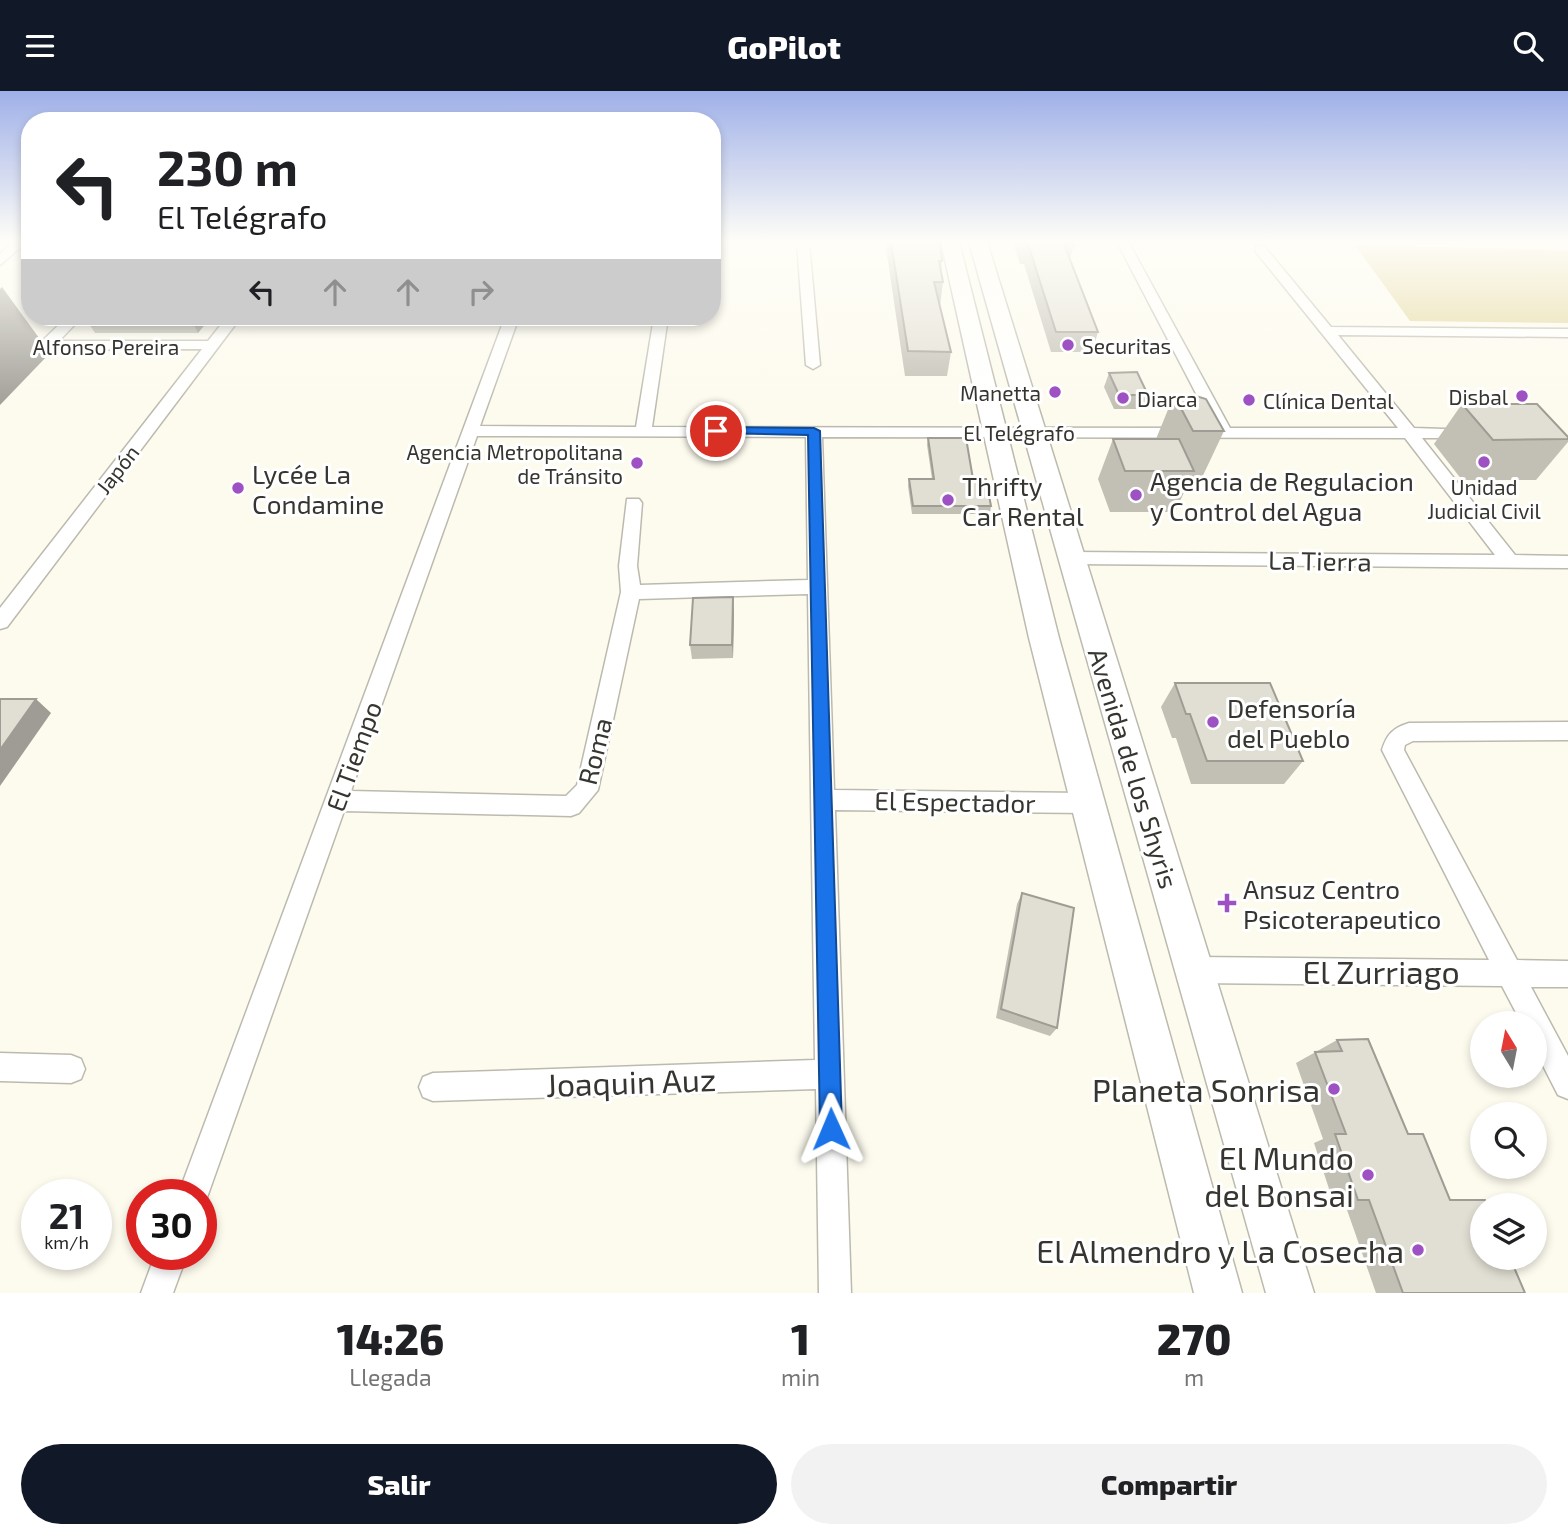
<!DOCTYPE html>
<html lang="es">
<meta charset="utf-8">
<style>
body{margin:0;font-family:"Exo 2",sans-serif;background:#f2f2f2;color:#202124;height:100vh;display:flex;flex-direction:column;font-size:26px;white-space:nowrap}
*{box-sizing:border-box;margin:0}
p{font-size:23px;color:#757577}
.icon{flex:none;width:38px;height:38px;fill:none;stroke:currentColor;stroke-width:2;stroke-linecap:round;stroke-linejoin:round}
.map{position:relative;height:1202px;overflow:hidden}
.panel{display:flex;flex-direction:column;background:#fff;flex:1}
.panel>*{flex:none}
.banner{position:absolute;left:21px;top:21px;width:700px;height:214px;border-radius:28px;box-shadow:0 4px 10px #0003;background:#fff;color:#202124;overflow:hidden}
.needle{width:46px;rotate:350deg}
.tools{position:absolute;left:1470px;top:920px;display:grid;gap:14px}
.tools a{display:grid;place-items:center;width:77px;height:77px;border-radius:50%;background:#fff;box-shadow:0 4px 10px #0003;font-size:35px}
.speed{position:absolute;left:21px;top:1088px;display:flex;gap:14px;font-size:35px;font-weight:700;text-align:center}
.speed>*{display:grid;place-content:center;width:91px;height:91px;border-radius:50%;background:#fff;box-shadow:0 4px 10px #0003;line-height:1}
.speed small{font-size:18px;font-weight:400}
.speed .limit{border:10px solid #d22;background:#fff;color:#111}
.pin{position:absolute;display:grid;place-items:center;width:60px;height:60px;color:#fff;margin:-30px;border:4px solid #fff;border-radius:50%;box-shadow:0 2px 7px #0007}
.me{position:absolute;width:77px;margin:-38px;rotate:359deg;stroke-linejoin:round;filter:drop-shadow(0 0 5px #0008)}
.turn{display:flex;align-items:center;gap:24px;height:147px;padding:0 21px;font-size:32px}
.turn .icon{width:91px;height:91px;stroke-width:2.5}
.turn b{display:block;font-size:49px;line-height:60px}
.lanes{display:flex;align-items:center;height:66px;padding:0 21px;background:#0003;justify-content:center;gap:35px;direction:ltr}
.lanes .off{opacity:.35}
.eta{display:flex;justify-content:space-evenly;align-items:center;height:119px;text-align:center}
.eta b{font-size:42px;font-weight:800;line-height:49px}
.primary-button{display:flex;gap:14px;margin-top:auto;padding:14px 21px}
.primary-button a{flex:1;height:80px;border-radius:42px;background:#111827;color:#fff;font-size:28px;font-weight:800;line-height:80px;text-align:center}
.primary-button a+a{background:#f2f2f2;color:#202124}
header{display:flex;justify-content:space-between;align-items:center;height:91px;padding:0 21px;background:#111827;color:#fff;font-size:32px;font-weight:800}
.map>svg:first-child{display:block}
.green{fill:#e1d597}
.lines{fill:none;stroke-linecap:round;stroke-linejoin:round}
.minor-casing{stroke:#bcbaae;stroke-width:3}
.secondary-casing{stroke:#bcbaae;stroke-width:3}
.minor{fill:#fff;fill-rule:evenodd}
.secondary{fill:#fff;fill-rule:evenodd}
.wall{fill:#c2c0b5}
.shaded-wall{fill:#9e9c94}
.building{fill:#e1dfd3;stroke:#9e9c94;stroke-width:2}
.route{fill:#1a73e8;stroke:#114b97;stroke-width:2}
.poi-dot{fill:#9d51c3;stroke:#fff;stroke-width:2.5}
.labels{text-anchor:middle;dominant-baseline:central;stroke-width:6;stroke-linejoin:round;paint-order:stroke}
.far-poi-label{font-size:21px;fill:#363530;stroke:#fff;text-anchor:start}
.far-street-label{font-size:21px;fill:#363530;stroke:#fff}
.poi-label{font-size:26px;fill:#363530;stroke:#fff;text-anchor:start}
.street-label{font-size:26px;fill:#363530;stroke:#fff}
.near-street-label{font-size:32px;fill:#363530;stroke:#fff}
.near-poi-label{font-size:32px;fill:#363530;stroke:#fff;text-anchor:end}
</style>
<header><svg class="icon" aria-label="menu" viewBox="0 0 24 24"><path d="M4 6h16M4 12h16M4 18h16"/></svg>GoPilot<svg class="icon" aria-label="search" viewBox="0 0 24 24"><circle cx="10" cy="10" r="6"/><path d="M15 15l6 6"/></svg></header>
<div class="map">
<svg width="1568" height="1202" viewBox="0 0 1568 1202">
<rect width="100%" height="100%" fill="#fdfbee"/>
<polygon class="green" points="1355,154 1568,159 1568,232 1410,230"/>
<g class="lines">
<g class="minor-casing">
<g id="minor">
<polygon points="13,151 27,151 0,174 0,163"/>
<polygon points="797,151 809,151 820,274 813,278 806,274"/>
<path d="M1117,151L1129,152L1230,337H1398L1256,161V155H1264L1331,236L1568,238V246L1338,244L1414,337L1474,339L1476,342L1474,345L1468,347H1422L1515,464L1568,465V477L1072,473L1065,472L1063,467L1065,462L1072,461L1495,464L1405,347L822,346L834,699L1086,702L1094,705L1098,712L1094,719L1086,722L835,719L851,1202H819L816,998L433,1010L423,1006L419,996L423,986L433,982L815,969L808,503L639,508L598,699L579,722L571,725L344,720L204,1115L201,1116V1104H178L505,226H519L480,335L636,336L654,226H668L652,336L1214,337ZM477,345L806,346L808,489L640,494L637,475L642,412L639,408H627L619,475L621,501L577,694L566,705L351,700Z"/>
<polygon points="67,226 82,226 59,250 208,250 227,226 241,226 7,536 0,538 0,517 202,258 0,259 0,251 42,250"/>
<path d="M1568,631V649L1413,650L1405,654L1404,659L1517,869L1568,870V896H1531L1568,965V1008L1558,1004L1535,959V933H1522L1502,895L1194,892L1185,888L1181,879L1185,870L1194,866L1489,869L1382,659C1387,643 1393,637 1409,632Z"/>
<polygon points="0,962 71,964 81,968 85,978 81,988 71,992 0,990"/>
<polygon points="155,1164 187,1164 173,1202 141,1202"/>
</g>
</g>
<g class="secondary-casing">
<g id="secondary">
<polygon points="941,151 959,151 1059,547 1242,1202 1194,1202 1029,547"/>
<polygon points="969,151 987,151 1314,1202 1266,1202"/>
</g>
</g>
<use href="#minor" class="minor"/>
<use href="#secondary" class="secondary"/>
</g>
<g class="wall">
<polygon points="887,151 940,151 942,170 941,179 943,191 940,215 951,261 947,285 905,285 886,157"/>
<polygon points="1013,151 1073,151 1074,154 1070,168 1098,241 1092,261 1051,261 1024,173 1020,173"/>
<polygon points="211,226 198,242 95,242 86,228"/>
<polygon points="1109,282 1148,304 1142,318 1114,318 1104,296"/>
<polygon points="1174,304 1224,340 1198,395 1187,395 1175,421 1110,421 1098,388 1113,348 1156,348"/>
<polygon points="1462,313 1568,346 1568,351 1536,389 1462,389 1434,353"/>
<polygon points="928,347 973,388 991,415 990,423 912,423 908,395 909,388 932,388 927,354"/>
<polygon points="734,520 733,567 692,568 690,554"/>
<polygon points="1175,592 1303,670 1284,693 1191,693 1176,647 1172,647 1161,616"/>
<polygon points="1022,802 1057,937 1050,945 996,927 1017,813"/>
<polygon points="1337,949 1408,1043 1450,1109 1525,1202 1376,1202 1346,1116 1335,1116 1314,1052 1323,1048 1296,972"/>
</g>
<g class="shaded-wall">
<polygon points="2,196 50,262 0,314 0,198"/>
<polygon points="192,226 211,226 198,242 191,228"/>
<polygon points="733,506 734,520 733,567 732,554"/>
<polygon points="36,608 51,622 0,695 0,659"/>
</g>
<g class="building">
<polygon points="891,151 940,151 942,170 939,170 943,191 934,191 951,261 908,260"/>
<polygon points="1024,151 1073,151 1074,154 1064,153 1098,241 1056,241 1028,153 1024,153"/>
<polygon points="88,226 192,226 191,228 86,228"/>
<polygon points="1137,281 1148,304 1119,304 1109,282"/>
<polygon points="1174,304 1196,305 1206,308 1224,340 1193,340"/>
<polygon points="1462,313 1537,313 1568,346 1568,348 1493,349"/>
<polygon points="928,347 966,347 973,388 986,388 991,415 913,415 909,388 934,388"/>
<polygon points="1113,348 1179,348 1194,380 1125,380"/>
<polygon points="733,506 732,554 690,554 693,507"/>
<polygon points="1175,592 1270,592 1303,670 1207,670 1190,623 1186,623"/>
<polygon points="0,608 36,608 0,659"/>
<polygon points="1022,802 1074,817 1057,937 1001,918"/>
<polygon points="1368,948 1408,1043 1423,1043 1450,1109 1485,1109 1488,1115 1482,1115 1482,1167 1510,1167 1525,1202 1403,1202 1369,1109 1358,1109 1335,1043 1346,1043 1315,961 1342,960 1337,949"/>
</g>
<linearGradient id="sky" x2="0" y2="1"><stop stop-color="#9fb0e8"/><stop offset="0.47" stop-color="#fefdf7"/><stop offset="1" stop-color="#fefdf7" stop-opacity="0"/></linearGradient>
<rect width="1568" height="320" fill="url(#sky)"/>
<polygon class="route" points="716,336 814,337 820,340 842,1038 839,1046 831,1049 823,1046 820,1038 808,344 712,342 712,337"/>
<g class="poi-dot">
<circle cx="1068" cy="254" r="7"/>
<circle cx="1055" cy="301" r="7"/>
<circle cx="1522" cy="305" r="7"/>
<circle cx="1123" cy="307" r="7"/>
<circle cx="1249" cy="309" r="7"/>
<circle cx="1484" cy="371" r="7"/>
<circle cx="637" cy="372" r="7"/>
<circle cx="238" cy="397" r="7"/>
<circle cx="1136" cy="404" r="7"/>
<circle cx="948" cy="409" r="7"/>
<circle cx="1213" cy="631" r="7"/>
<path d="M1223.5 801.5h7v7h7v7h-7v7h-7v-7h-7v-7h7z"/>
<circle cx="1334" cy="998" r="7"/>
<circle cx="1368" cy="1084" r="7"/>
<circle cx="1418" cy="1159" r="7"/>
</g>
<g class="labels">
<g class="far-poi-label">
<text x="1082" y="254">Securitas</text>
<text x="1041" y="301" text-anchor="end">Manetta</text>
<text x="1508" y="305" text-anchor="end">Disbal</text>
<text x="1137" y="307">Diarca</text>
<text x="1263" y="309">Clínica Dental</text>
<text x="623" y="360" text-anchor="end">Agencia Metropolitana<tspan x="623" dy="24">de Tránsito</tspan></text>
<text x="1484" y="395" text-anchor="middle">Unidad<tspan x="1484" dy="24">Judicial Civil</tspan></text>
</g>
<g class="far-street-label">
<text x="106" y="255">Alfonso Pereira</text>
<text x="1019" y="341">El Telégrafo</text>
<text transform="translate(117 378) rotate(-52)">Japón</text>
</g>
<g class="poi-label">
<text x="252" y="382">Lycée La<tspan x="252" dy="30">Condamine</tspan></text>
<text x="1150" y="389">Agencia de Regulacion<tspan x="1150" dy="30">y Control del Agua</tspan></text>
<text x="962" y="394">Thrifty<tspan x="962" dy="30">Car Rental</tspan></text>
<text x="1227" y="616">Defensoría<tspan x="1227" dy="30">del Pueblo</tspan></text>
<text x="1243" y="797">Ansuz Centro<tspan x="1243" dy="30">Psicoterapeutico</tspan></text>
</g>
<g class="street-label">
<text transform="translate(1320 469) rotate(1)">La Tierra</text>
<text transform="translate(594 660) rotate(-76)">Roma</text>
<text transform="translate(353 665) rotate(-70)">El Tiempo</text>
<text transform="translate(1134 677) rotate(73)">Avenida de los Shyris</text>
<text transform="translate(955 710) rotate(1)">El Espectador</text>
</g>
<g class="near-street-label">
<text x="1381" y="880">El Zurriago</text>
<text transform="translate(631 990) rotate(-2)">Joaquin Auz</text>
</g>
<g class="near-poi-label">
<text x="1320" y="998">Planeta Sonrisa</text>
<text x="1354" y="1066">El Mundo<tspan x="1354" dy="37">del Bonsai</tspan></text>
<text x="1404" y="1159">El Almendro y La Cosecha</text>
</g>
</g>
</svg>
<div class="tools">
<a><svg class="needle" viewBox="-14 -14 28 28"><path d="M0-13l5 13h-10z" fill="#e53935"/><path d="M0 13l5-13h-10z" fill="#757577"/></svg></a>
<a><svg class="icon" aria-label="search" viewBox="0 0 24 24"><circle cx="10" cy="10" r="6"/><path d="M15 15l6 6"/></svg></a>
<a><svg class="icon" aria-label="layers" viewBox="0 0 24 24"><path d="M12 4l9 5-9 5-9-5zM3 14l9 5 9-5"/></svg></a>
</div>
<div class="speed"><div>21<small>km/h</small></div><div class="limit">30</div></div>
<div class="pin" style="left:716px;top:340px;background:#d93025"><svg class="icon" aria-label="arrive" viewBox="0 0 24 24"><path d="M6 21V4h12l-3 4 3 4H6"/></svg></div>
<svg class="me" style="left:831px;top:1038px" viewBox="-20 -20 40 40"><path d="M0-17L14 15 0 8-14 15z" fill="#1a73e8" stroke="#fff" stroke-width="4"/></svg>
<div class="banner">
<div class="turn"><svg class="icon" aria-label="left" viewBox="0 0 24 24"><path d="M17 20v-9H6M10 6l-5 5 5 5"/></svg><div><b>230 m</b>El Telégrafo</div></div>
<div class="lanes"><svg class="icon" aria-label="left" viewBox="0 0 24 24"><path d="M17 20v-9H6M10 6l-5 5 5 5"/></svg><svg class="icon off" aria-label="ahead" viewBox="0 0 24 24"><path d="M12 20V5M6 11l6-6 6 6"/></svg><svg class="icon off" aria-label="ahead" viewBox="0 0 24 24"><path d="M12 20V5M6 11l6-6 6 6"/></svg><svg class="icon off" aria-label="right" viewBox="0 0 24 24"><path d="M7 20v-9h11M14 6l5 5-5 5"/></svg></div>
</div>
</div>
<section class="panel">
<div class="eta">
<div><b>14:26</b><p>Llegada</p></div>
<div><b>1</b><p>min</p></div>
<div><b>270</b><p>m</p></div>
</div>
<div class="primary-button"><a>Salir</a><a>Compartir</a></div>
</section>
